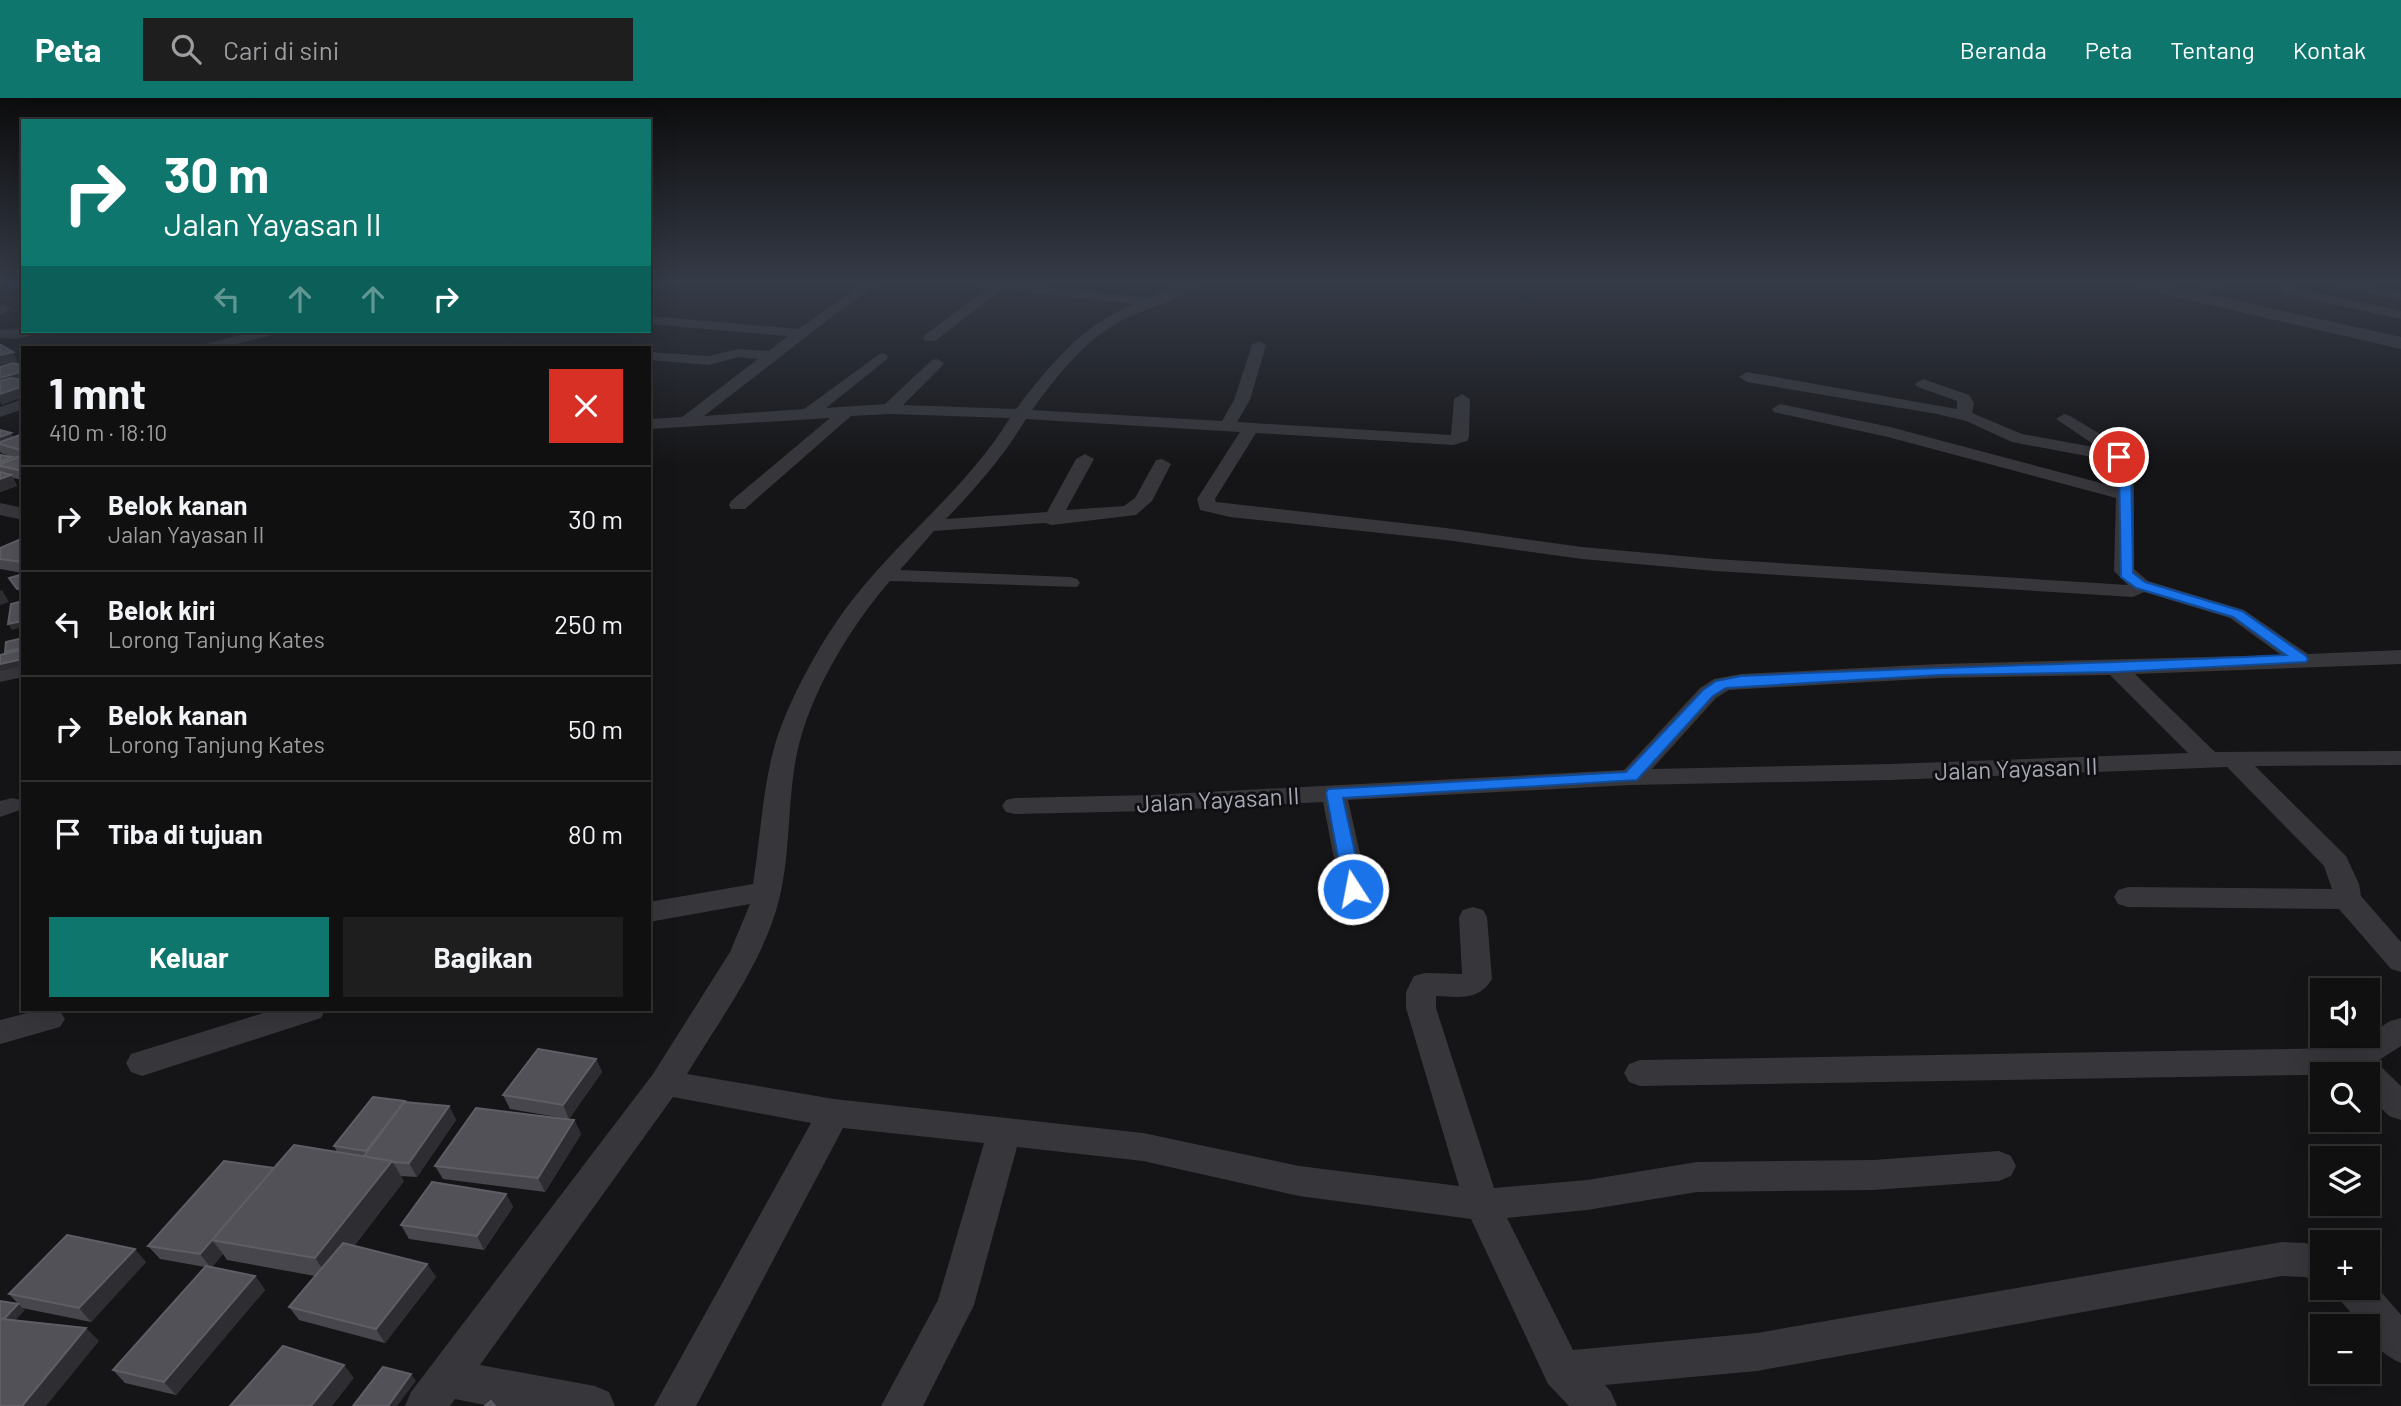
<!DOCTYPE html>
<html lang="id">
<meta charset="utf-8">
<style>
body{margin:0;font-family:Barlow,sans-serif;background:#1e1e1f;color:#f1f3f6;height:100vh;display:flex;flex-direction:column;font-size:26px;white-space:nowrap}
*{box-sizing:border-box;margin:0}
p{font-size:23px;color:#9c9d9f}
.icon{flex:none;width:38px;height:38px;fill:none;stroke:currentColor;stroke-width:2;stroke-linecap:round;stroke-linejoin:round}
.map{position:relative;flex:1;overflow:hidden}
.details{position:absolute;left:21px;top:248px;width:630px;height:665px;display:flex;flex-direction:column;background:#101011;border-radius:0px;box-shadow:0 7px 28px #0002,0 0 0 2px #303031}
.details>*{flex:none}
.hud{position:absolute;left:21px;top:21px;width:630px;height:214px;border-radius:0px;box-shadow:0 7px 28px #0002,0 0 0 2px #303031;background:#0f766e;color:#fff;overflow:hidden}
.controls{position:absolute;left:2310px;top:880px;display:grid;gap:14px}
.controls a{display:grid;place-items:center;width:70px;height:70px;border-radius:0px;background:#101011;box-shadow:0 7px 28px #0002,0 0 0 2px #303031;font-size:35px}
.pin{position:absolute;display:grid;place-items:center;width:60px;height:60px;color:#fff;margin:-30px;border:4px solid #fff;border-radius:50%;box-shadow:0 2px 7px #0007}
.me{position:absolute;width:77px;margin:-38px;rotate:349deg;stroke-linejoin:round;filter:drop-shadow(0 0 5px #0008)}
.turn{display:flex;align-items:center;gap:24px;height:147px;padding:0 28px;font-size:32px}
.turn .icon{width:91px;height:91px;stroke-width:2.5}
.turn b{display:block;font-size:49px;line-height:60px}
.lanes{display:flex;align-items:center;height:66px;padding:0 28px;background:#0003;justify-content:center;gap:35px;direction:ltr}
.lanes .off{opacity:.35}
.round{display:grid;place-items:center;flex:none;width:74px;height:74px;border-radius:0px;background:#1e1e1f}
.overview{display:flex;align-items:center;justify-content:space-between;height:119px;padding:0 28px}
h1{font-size:42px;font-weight:700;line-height:52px}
.action{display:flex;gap:14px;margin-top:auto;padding:14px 28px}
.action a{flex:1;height:80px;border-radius:0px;background:#0f766e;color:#fff;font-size:28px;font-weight:700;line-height:80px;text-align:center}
.action a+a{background:#1e1e1f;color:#f1f3f6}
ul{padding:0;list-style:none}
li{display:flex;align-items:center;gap:21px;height:105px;padding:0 28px;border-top:2px solid #303031}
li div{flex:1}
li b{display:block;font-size:26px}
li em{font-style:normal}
header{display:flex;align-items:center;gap:42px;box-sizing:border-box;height:98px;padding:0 35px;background:#0f766e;color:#fff}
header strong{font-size:33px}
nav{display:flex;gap:38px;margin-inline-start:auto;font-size:24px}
.search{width:490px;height:63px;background:#1e1e1f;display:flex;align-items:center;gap:18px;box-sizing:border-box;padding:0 24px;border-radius:0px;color:#9c9d9f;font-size:26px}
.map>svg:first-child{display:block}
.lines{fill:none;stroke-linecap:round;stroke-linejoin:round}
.minor{fill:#36363b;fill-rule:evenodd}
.tertiary{fill:#36363b;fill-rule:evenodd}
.wall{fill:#46464c}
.shaded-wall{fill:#2e2e32}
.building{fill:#515157;stroke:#5e5e66;stroke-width:2}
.route{fill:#1a73e8;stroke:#114b97;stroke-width:2}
.labels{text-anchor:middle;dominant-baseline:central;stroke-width:6;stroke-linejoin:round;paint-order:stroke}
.street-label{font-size:24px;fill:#a7a8b6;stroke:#101012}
</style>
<header>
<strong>Peta</strong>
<div class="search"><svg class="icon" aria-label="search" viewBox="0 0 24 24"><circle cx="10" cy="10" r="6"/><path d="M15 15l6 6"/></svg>Cari di sini</div>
<nav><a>Beranda</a><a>Peta</a><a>Tentang</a><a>Kontak</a></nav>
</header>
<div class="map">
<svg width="2401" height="1308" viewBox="0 0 2401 1308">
<rect width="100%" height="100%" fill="#151517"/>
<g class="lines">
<g class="minor">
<path d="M864,186H880L834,217L704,318L804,311L881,255L886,256L888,259L886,262L826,310L885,306L932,262L937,261L944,265L942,268L903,307L1016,311C1049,268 1082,227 1134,206L1001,192L935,243H925L923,240L925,237L987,190L977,186H1017L1150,200L1180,186H1195C1179,206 1141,210 1119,224C1082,245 1057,278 1032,312L1222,323L1234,302L1252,247L1259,243L1266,247L1250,302L1237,324L1451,337L1454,301L1462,296L1470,301L1469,339L1467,343L1453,347L1256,335L1215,401L1216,404L1446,430L1582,449L1715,461L2128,487L2114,473L2116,400L1888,339L1774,314L1772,311L1780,306L1890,329L2116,389V366L2113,363L2012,344L1966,323L1937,316L1747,284L1739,279L1747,274L1957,311V303L1918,289L1915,286L1923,281L1969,297L1974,305L1972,315L2022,336L2099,350L2056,321L2064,316L2070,318L2117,346L2120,350L2117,353L2125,355L2134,365V471L2148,483L2244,512L2308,556L2401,552V566L2135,576L2215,654L2401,653V667L2255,668L2346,758L2359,786L2361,798L2401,844V874L2391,871L2339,811L2128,809L2118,806L2114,799L2118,792L2128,789L2332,791L2324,768L2227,669L1890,682L1631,687L1348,702L1368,791L1364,798L1354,801L1344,798L1340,791L1323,704L1151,713L1015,716L1006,714L1002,708L1006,702L1015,700L1151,697L1624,672L1700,590L1714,581L1741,576L1939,566L2281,557L2230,520L2144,494L2133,499L1715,473L1582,461L1446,442L1230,419L1200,412L1197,401L1240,334L1026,321C1003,359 976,390 946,421L1047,414L1076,361L1085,356L1094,361L1066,412L1124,408L1135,400L1156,362L1162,361L1171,366L1152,403L1136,417L1052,427L1045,425L934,433L900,472L1070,479L1077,481L1080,485L1077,489L890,483C850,529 810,595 797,655C787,703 791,755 779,802C763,865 720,921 687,976L834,1001L1143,1035L1299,1068L1459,1088L1406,910V894L1414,878L1425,875L1462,876L1459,819L1463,812L1473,809L1483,812L1487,819L1492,881C1479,903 1459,899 1436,898V910L1494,1090L1587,1082L1697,1064L1873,1062L1999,1053L2011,1058L2016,1068L2011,1078L1999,1083L1873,1092L1697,1094L1587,1112L1507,1120L1573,1252L1757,1235L2282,1144L2305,1145L2322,1151V1185L2305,1179L2282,1178L1757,1273L1605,1287L1611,1294L1617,1308H1569L1548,1286L1471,1121L1299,1098L1143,1063L1017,1049L974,1207L923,1308H881L938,1202L984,1045L843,1030L696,1308H654L811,1025L673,999L480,1267L595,1288L609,1294L615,1308H490L455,1301L450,1308H405L411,1294L653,976L730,854L750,806L649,824V804L753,786C760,743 762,696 773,654C785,606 825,535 857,496C906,435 969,387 1010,320L890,316L851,318L745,411H731L729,407L731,403L830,320L649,331V321L682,319L758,261L738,259L709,267L649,262V254L709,258L738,251L769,253L788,238L649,226V218L798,231ZM2110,577L2188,655L1890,666L1652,671L1716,600L1729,592L1939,580Z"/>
<polygon points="2205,186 2220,186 2200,202 2190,202 2190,196"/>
<polygon points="2336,186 2361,186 2401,194 2401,202 2343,190"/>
<polygon points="2286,188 2401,213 2401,221 2281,195 2281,189"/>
<polygon points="4,207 11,211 0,217 0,208"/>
<polygon points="23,231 39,233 37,236 16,241 0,240 0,232"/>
<polygon points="255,233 277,233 275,236 223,250 201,250 203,247"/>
<polygon points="23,301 23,311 0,319 0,309"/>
<polygon points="0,405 23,410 23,422 0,417"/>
<polygon points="23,565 23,579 0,584 0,570"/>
<polygon points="12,700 21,702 23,711 0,719 0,703"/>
<polygon points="39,912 60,913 65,921 60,929 0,946 0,922"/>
<polygon points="273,912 325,912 321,920 142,978 131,974 126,965 131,956"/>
<polygon points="2401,920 2401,948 2376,964 2401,988 2401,1022 2389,1018 2368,997 2368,976 1640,988 1629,984 1624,975 1629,966 1640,962 2348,950 2390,923"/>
<path d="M2368,1179L2401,1217V1265C2387,1259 2368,1245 2368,1228H2362L2340,1202L2334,1190H2368Z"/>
</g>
<polygon class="tertiary" points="2133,186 2162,186 2401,239 2401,251 2141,191"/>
</g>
<g class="wall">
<polygon points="0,332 14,339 23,336 23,382 13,380 17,388 0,394 0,357 12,359 13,361 16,360 1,355 0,353"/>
<polygon points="23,441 23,475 0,471 0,450"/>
<polygon points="596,961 602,974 569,1021 510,1011 503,997"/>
<polygon points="405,1003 406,1004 449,1008 456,1022 417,1079 400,1078 404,1083 354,1148 427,1166 436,1179 385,1245 299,1222 289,1209 315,1178 227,1162 223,1156 212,1169 255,1178 265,1192 176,1297 125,1285 113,1272 205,1169 160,1161 148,1148 274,1070 337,1054 334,1048"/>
<polygon points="574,1022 581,1036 545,1094 443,1081 435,1068"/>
<polygon points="506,1096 513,1109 484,1152 409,1141 401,1127"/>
<polygon points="146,1164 91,1224 22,1210 9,1196"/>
</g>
<g class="shaded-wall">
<polygon points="13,254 18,263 0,267 0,257"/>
<polygon points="23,273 23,284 0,292 0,280"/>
<polygon points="23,288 23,299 2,307 0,304 0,296"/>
<polygon points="11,335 14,340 0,345 0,339"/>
<polygon points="11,377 17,388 0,394 0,381"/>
<polygon points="23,490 23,497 21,497 17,491"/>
<polygon points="2,492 9,504 0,507 0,493"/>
<polygon points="23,523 23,529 12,532 8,526"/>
<polygon points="23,561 23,568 0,573 0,566"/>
<polygon points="596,961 602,974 569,1021 563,1007"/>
<polygon points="449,1008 456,1022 417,1079 409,1065"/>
<polygon points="574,1022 581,1036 545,1094 538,1080"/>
<polygon points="392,1063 404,1083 329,1180 315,1160"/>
<polygon points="506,1096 513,1109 484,1152 477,1138"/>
<polygon points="212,1142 223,1156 211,1170 200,1156"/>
<polygon points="135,1151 146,1164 91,1224 79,1210"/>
<polygon points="427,1166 436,1179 385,1245 376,1231"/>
<polygon points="255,1178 265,1192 176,1297 164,1284"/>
<polygon points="18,1206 25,1212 0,1239 0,1225"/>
<polygon points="86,1230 99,1243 46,1308 22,1308"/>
<polygon points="344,1267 354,1280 332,1308 311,1308"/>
<polygon points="411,1276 416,1283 397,1308 388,1308"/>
</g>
<g class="building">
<polygon points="1,247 13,254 0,257 0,248"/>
<polygon points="13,265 23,267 23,273 0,280 0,269"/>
<polygon points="11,280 23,282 23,288 0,296 0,283"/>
<polygon points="0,332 11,335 0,339"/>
<polygon points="23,336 23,353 0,346 0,344"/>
<polygon points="0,357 12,359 0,364"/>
<polygon points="23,357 23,373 0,368 0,366"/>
<polygon points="0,374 11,377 0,381"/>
<polygon points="21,441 23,441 23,464 0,461 0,450"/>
<polygon points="23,476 23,490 17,491 9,480"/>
<polygon points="23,503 23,523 8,526 11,506"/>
<polygon points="23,540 23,550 5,554 6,544"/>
<polygon points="23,551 23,561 0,566 0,557"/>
<polygon points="538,951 596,961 563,1007 503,997"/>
<polygon points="373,999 405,1003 366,1053 334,1048"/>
<polygon points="404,1004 449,1008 409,1065 391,1064 364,1058"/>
<polygon points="476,1010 574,1022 538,1080 435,1068"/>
<polygon points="294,1047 392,1063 315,1160 211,1142"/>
<polygon points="224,1063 274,1070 200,1156 148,1148"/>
<polygon points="432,1084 506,1096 477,1138 401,1127"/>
<polygon points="67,1137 135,1151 79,1210 9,1196"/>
<polygon points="343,1145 427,1166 376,1231 289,1209"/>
<polygon points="206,1168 255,1178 164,1284 113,1272"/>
<polygon points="0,1203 18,1206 4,1221 2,1221 0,1222"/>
<polygon points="2,1221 86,1230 22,1308 0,1308 0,1222"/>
<polygon points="283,1248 344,1267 311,1308 230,1308"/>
<polygon points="383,1269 411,1276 388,1308 353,1308"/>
<polygon points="491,1303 495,1308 485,1308"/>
</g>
<linearGradient id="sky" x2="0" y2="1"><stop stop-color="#0c0c0d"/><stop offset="0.5" stop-color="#353b47"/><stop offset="1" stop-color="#353b47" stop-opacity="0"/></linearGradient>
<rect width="2401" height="369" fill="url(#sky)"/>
<path class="route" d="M2119,356L2131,365L2133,475L2145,484L2242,513L2306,558L2308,561L2306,564L2116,574L1939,577L1726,590L1713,598L1637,682L1343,700L1363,791L1360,795H1347L1344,791L1326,695L1328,691L1626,674L1703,592L1716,583L1741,578C1923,569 2104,566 2286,557L2233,519L2136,490L2121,479L2119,366L2114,359Z"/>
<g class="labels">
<g class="street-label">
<text transform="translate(2016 670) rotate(-2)">Jalan Yayasan II</text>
<text transform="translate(1218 701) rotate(-3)">Jalan Yayasan II</text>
</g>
</g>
</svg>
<div class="controls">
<a><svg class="icon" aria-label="sound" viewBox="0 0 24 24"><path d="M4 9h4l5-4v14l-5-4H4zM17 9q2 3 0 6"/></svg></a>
<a><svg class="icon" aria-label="search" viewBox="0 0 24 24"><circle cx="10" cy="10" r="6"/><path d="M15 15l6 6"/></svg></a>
<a><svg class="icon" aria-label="layers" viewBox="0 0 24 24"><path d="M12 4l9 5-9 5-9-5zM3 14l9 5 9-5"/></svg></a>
<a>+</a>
<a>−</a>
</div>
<div class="pin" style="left:2119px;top:359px;background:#d93025"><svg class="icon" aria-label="arrive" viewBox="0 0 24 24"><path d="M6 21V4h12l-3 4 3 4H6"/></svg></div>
<svg class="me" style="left:1353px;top:791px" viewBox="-20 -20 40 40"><circle r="17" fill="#1a73e8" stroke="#fff" stroke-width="3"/><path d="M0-11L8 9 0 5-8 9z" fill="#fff"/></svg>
<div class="hud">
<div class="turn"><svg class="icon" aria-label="right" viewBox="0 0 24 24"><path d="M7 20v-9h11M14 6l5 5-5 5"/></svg><div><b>30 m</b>Jalan Yayasan II</div></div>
<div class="lanes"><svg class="icon off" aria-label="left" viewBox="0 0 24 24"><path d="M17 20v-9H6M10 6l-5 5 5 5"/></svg><svg class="icon off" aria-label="ahead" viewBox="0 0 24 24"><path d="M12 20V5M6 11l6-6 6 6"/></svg><svg class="icon off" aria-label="ahead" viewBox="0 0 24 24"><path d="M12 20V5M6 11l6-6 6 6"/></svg><svg class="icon" aria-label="right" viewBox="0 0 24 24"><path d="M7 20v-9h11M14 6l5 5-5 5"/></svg></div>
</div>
<section class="details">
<div class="overview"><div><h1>1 mnt</h1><p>410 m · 18:10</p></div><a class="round" style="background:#d93025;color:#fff"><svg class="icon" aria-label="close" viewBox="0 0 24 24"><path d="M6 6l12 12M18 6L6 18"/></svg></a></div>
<ul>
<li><svg class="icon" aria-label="right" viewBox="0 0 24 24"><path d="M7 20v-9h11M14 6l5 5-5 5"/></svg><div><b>Belok kanan</b><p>Jalan Yayasan II</p></div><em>30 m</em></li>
<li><svg class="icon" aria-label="left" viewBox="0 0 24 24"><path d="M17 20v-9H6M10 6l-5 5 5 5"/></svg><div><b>Belok kiri</b><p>Lorong Tanjung Kates</p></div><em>250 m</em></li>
<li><svg class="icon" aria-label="right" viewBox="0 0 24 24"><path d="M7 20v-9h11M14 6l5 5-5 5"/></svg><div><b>Belok kanan</b><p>Lorong Tanjung Kates</p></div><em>50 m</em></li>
<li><svg class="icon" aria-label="arrive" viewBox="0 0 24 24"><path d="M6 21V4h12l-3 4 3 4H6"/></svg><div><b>Tiba di tujuan</b></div><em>80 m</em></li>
</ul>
<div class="action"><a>Keluar</a><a>Bagikan</a></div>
</section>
</div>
